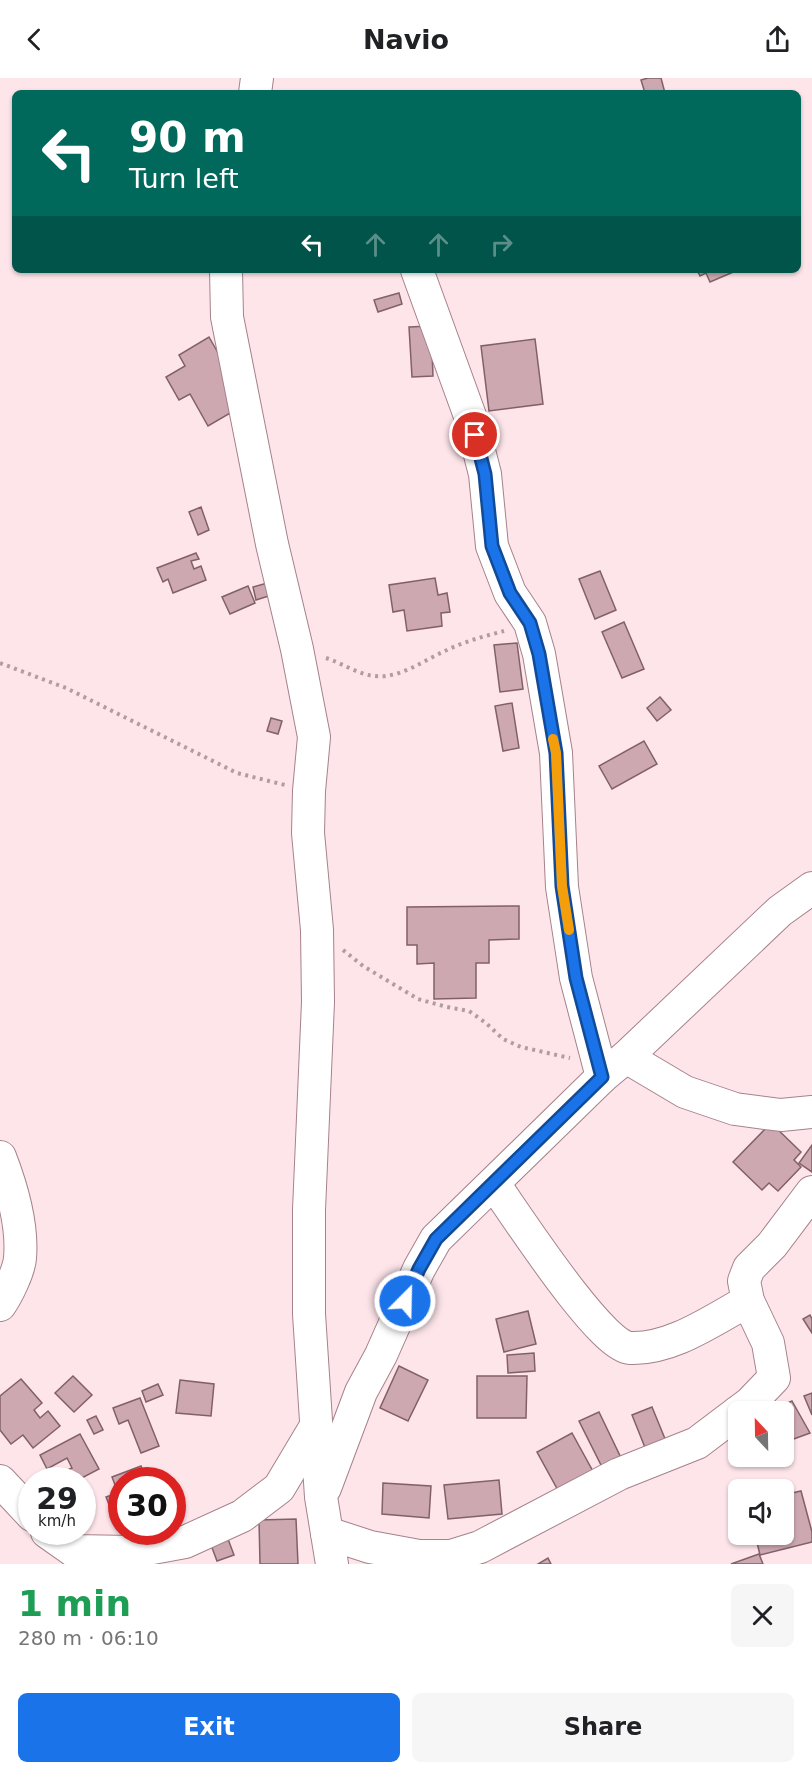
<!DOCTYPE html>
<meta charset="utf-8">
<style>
body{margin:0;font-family:"DejaVu Sans",sans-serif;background:#f6f6f6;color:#202124;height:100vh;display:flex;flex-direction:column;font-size:22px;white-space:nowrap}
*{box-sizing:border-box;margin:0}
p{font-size:20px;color:#757577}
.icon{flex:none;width:33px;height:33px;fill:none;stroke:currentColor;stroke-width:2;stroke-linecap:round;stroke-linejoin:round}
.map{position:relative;height:1486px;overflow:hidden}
.drawer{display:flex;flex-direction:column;background:#fff;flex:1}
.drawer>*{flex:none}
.banner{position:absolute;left:12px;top:12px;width:789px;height:183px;border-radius:9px;box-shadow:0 2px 4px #0004;background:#00695c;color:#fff;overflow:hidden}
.needle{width:39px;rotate:338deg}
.controls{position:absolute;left:728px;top:1323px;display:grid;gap:12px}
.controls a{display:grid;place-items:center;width:66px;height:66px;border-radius:9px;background:#fff;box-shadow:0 2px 4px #0004;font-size:30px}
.speed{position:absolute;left:18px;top:1389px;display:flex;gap:12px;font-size:30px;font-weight:700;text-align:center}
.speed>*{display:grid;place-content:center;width:78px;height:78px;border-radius:50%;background:#fff;box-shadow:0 2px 4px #0004;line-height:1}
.speed small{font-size:15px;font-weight:400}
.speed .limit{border:9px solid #d22;background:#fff;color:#111}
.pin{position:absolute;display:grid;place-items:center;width:51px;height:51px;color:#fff;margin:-26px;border:3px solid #fff;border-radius:50%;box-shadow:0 2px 6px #0007}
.me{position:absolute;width:66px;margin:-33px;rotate:23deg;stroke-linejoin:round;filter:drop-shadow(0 0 4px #0008)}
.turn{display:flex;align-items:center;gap:21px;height:126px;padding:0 18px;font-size:27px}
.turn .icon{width:78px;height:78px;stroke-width:2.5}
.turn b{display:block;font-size:42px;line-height:51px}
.lanes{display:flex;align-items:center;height:57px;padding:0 18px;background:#0003;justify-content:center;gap:30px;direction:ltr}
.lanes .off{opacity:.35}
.round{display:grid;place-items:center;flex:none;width:63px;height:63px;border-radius:9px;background:#f6f6f6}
.head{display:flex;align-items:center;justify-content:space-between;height:102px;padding:0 18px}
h1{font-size:36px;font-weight:600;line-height:45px;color:#1e9e55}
.primary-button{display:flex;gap:12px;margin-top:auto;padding:12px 18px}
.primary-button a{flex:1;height:69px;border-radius:9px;background:#1a73e8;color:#fff;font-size:24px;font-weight:600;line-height:69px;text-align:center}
.primary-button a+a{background:#f6f6f6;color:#202124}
header{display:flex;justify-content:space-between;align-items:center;height:78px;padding:0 18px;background:#fff;font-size:27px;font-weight:600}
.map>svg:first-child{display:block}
.building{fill:#cda8b1;stroke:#826068;stroke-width:1.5}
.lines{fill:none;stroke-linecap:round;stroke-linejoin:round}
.minor-casing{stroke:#a6828b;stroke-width:34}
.path{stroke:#b19da1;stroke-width:4;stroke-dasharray:3 4.5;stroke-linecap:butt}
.minor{stroke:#fff;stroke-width:32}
.route-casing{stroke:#114b97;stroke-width:15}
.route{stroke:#1a73e8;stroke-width:10}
.slow{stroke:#f59e0b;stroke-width:10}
</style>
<header><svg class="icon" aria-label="back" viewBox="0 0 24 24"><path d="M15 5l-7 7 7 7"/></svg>Navio<svg class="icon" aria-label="share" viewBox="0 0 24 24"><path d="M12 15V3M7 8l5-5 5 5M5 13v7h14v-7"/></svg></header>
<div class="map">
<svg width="812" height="1486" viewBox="0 0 812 1486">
<rect width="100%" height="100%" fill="#fde5ea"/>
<g class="building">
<polygon points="648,0 661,0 665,15 645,15 641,2"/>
<polygon points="697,192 738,192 710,204 706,195 700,198"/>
<polygon points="399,215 402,226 378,234 374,222"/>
<polygon points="431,248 433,298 412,299 409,249"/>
<polygon points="209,259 241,315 232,334 208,348 190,316 179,322 166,299 185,288 179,277"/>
<polygon points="535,261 543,326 489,333 481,268"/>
<polygon points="201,429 209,452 198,457 189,434"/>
<polygon points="196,475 199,481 191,483 194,491 201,488 206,502 173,515 168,501 163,504 157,490"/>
<polygon points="600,493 616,532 595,541 579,501"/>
<polygon points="435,500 438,517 447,515 450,534 441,535 442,548 407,553 404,532 393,534 389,507"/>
<polygon points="271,504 275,516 256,522 253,509"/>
<polygon points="248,508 255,525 230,536 222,519"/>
<polygon points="624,544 644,591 622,600 602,554"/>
<polygon points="517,565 523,611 500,614 494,567"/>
<polygon points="660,619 671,632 657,643 647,630"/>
<polygon points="512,625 519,670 503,673 495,628"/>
<polygon points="271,640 282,643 278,656 267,653"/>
<polygon points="644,663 657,686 612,711 599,688"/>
<polygon points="519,828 519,861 489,862 489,885 476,885 476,920 434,921 434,885 417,886 417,867 407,867 407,829"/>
<polygon points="771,1045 801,1074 794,1082 801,1089 778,1113 769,1105 762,1112 733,1084"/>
<polygon points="812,1067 812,1094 799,1085"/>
<polygon points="528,1233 536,1266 504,1274 496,1241"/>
<polygon points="810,1237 812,1241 812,1255 803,1241"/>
<polygon points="534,1275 535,1293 508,1295 507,1277"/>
<polygon points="399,1288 428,1302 408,1343 380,1330"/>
<polygon points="73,1298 92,1317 74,1334 55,1315"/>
<polygon points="477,1298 527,1298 526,1340 477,1340"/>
<polygon points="21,1301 42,1325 34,1332 40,1340 48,1333 60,1348 33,1370 23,1357 11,1366 0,1352 0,1318"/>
<polygon points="180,1302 214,1306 211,1338 176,1335"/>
<polygon points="158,1306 163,1317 146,1324 142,1313"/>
<polygon points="812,1315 812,1337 804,1318"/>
<polygon points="140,1320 159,1368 141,1375 128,1342 119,1346 113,1330"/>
<polygon points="792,1323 810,1355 783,1365 783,1334 767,1334"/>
<polygon points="652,1329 668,1368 648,1377 632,1337"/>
<polygon points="599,1334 623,1384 604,1393 579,1343"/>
<polygon points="96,1338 103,1352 94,1356 87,1342"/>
<polygon points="572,1355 595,1397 560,1416 537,1374"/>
<polygon points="80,1356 99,1391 78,1402 70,1402 65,1393 72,1390 67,1380 47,1391 40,1377"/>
<polygon points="141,1388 144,1396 156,1392 160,1402 122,1402 122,1438 119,1432 112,1434 106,1419 118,1415 112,1399"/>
<polygon points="499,1402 502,1436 448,1441 444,1407"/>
<polygon points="383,1405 431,1408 429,1440 382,1436"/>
<polygon points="801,1413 812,1454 812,1464 760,1477 755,1456 783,1456 783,1417"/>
<polygon points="296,1441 298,1486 260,1486 259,1442"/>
<polygon points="228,1461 234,1477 217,1483 211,1467"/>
<polygon points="759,1476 763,1486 731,1486"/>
<polygon points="548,1480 551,1486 538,1486"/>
</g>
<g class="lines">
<g class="minor-casing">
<g id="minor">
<polyline points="255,15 257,0"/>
<polyline points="226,192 227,239 272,466 297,571 314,659 309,713 308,755 317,852 318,924 309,1132 309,1236 321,1419 332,1486"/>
<polyline points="417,192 470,338 485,396 492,468 510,515 530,545 539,576 556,675 562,809 576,900 602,999"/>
<polyline points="626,979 685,1014 735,1031 781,1037 812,1034"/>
<path d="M0,1079C12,1110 23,1146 20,1180C19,1193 7,1217 0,1227"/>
<path d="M494,1106C514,1134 601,1269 630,1270C672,1272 714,1241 748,1223"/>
<polyline points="738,1334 750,1325 774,1300 768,1265 748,1223 744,1203 749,1190 772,1167 812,1114"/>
<polyline points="0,1403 32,1437"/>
<polyline points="325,1410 361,1314 381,1277 419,1191 436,1161 602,999 626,979 780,833 812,810"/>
<polyline points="47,1454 74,1473 131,1474 185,1464 242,1438 279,1410 316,1348"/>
<polyline points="327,1455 370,1469 419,1478 451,1478 480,1469 619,1396 697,1365 738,1334"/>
</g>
</g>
<g class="path">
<path d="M326,580C342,585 357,596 374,598C400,601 424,582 447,572C466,563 485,558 504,553"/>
<polyline points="0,585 66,610 237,695 285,707"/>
<polyline points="343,872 363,888 418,921 447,929 469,933 486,945 503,961 521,969 570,980"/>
</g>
<use href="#minor" class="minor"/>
</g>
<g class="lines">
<g class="route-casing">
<polyline id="route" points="405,1223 419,1191 436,1161 602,999 576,900 562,808 556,675 539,576 530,545 510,515 492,468 485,396 475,357"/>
</g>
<use href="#route" class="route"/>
<polyline class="slow" points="553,661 556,675 562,808 569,852"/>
</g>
</svg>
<div class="controls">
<a><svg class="needle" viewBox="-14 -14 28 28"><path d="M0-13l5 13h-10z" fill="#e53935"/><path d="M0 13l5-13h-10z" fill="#757577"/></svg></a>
<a><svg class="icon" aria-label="sound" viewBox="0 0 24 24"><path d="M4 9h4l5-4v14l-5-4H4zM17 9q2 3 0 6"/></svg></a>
</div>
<div class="speed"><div>29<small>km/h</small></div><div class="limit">30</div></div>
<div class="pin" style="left:475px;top:357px;background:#d93025"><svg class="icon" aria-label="arrive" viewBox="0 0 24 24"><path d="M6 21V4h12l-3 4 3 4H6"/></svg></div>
<svg class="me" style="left:405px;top:1223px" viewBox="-20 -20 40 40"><circle r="17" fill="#1a73e8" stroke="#fff" stroke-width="3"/><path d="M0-11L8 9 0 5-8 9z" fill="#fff"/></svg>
<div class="banner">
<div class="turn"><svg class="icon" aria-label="left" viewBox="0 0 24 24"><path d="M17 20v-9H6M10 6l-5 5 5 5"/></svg><div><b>90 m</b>Turn left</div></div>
<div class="lanes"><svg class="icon" aria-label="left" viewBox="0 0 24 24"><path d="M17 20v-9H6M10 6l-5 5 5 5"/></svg><svg class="icon off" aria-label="ahead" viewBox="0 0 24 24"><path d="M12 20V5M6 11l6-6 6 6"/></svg><svg class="icon off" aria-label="ahead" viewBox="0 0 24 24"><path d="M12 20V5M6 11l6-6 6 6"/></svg><svg class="icon off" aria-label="right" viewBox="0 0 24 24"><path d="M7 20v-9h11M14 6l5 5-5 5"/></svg></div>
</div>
</div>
<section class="drawer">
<div class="head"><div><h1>1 min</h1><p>280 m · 06:10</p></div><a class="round"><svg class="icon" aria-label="close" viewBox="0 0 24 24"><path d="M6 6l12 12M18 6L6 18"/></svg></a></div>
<div class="primary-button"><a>Exit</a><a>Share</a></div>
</section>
